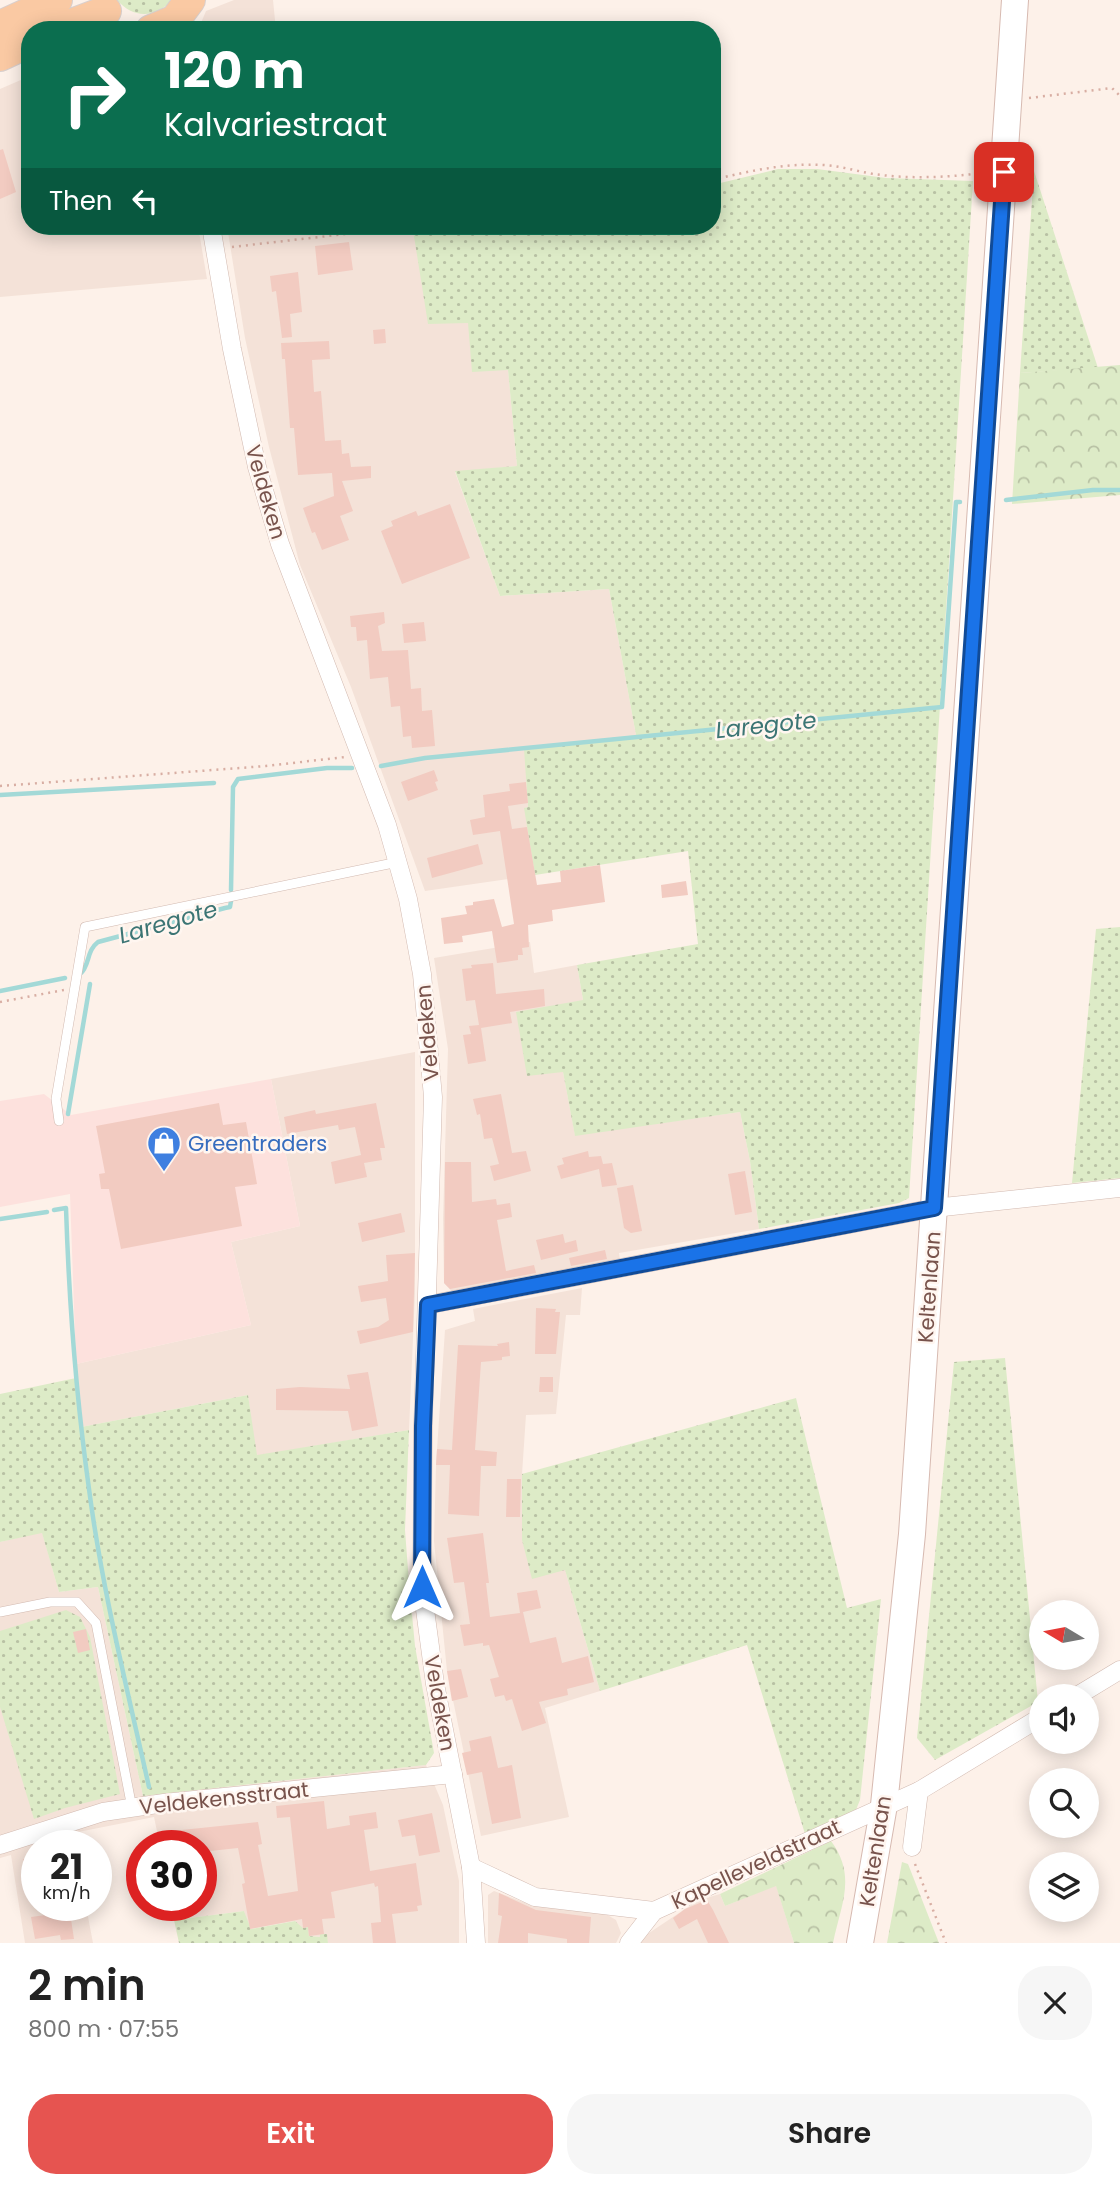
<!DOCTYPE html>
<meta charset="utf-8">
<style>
body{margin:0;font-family:Poppins,sans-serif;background:#f6f6f6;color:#222;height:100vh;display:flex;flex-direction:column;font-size:26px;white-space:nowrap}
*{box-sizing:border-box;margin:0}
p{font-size:23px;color:#767676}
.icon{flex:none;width:38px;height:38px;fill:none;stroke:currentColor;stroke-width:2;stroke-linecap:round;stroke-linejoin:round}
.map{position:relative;height:1943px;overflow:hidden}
.drawer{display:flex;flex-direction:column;background:#fff;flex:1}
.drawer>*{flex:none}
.top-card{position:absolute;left:21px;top:21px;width:700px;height:214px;border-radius:28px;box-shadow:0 4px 18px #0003;background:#0b6e4f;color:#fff;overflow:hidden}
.needle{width:46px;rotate:280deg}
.tools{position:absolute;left:1029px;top:1600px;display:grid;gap:14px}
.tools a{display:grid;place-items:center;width:70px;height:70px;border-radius:50%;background:#fff;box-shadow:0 4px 18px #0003;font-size:35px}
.speed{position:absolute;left:21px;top:1830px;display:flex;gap:14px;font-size:35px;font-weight:700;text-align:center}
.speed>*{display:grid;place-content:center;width:91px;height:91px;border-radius:50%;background:#fff;box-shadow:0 4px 18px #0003;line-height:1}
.speed small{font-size:18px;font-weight:400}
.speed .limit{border:10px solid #d22;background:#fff;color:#111}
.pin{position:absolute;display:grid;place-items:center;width:60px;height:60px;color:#fff;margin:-30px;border-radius:14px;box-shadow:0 4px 10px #0006}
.me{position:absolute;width:77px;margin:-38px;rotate:0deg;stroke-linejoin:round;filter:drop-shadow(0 0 5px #0008)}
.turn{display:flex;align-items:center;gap:24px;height:147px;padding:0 28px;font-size:32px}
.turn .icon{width:91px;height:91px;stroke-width:2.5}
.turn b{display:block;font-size:49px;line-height:60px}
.then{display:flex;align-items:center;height:66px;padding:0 28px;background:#0003;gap:14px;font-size:26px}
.round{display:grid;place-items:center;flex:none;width:74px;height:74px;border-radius:28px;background:#f6f6f6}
.head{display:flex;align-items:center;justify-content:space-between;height:119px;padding:0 28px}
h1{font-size:42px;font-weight:600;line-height:52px}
.action{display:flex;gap:14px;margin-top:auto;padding:14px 28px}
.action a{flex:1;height:80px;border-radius:28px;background:#e65450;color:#fff;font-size:28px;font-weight:600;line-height:80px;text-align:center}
.action a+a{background:#f6f6f6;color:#222}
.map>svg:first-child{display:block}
.residential{fill:#f4e2d8}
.commercial{fill:#fde1dd}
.grass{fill:url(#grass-dots)}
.forest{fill:url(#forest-crowns)}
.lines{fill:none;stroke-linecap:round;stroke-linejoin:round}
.stream{stroke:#a3d9d7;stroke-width:4.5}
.building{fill:#f2cbc1}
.lane-casing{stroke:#d2bab1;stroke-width:10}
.street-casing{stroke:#d2bab1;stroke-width:19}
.secondary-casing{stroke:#d7bab1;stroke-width:28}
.primary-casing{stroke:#d9cfcd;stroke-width:32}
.path{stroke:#d8aea3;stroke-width:2.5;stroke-dasharray:2 5;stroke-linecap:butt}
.lane{stroke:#fff;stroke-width:9}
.street{stroke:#fff;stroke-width:18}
.secondary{stroke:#fff;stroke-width:26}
.primary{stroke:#fac9a3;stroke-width:30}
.route-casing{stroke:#114b97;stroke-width:18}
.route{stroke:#1a73e8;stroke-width:12}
.labels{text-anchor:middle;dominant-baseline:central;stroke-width:5;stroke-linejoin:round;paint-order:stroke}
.street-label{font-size:21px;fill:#78534c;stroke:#fff6f0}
.shop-label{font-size:21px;fill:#366cbe;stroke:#fff6f0;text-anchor:start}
.water-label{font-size:23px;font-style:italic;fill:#3c7574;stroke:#fff6f0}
</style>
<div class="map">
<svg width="1120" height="1943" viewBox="0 0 1120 1943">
<defs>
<pattern id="grass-dots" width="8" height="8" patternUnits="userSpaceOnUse" patternTransform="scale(1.75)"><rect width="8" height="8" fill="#ddebc7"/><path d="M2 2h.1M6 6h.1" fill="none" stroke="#b8c1a4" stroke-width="1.8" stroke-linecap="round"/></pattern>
<pattern id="forest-crowns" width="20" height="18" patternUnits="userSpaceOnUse" patternTransform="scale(1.75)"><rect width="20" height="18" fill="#ddebc7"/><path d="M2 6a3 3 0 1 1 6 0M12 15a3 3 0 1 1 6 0" fill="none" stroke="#b8c1a4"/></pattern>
</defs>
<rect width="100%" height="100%" fill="#fdf1e9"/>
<g class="residential">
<polygon points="234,0 273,0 276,30 198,30 206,11"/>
<polygon points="30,76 30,226 198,226 207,279 0,297 0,89"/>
<polygon points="227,226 413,226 413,230 469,322 508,369 517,466 455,472 500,596 609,589 636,735 526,782 528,807 525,808 535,875 425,891 351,687 300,565 269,447 245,338"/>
<polygon points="530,942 534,973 577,965 583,1000 563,1072 575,1135 740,1112 750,1161 759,1229 619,1253 620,1260 455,1295 444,1283 443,1219 448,1049 434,958"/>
<polygon points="415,1052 415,1293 409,1430 256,1456 248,1395 81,1427 76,1364 251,1325 231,1242 300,1226 271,1079"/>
<polygon points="582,1288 580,1315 566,1315 556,1414 526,1415 522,1474 565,1570 600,1691 545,1708 569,1817 481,1836 447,1671 434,1541 436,1465 445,1330 475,1321 473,1309"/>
<polygon points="42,1532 59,1592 98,1587 143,1796 426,1765 443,1805 459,1881 459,1943 328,1943 326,1934 321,1937 309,1936 295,1921 250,1929 244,1911 174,1920 172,1906 201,1906 201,1846 160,1846 154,1817 73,1833 75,1846 37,1846 37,1906 86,1906 93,1943 25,1943 11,1855 0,1858 0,1542"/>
<polygon points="776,1885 794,1943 640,1943 646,1935 691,1905 706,1898 720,1894 725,1906"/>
<polygon points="494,1891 523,1902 604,1913 616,1920 621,1933 616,1943 488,1943 488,1895"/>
</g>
<polygon class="commercial" points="271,1079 300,1226 231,1242 251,1325 76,1364 70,1194 0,1207 0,1101 44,1094 71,1115"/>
<g class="grass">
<path d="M117,0H172C156,18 133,19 117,0Z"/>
<polygon points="778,169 817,169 886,178 973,181 909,1198 899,1203 759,1229 750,1161 740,1112 575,1136 563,1072 527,1076 516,1012 583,1000 577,965 698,944 688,851 535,875 524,808 528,807 524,749 636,735 609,589 500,596 455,471 517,466 508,370 472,372 468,323 428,324 413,230 444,226 712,226 712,185"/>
<polygon points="1034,171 1098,368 1020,373"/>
<polygon points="1120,927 1120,1178 1072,1183 1096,929"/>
<polygon points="1005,1358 1038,1702 935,1760 917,1738 954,1362"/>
<polygon points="76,1378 81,1427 248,1395 257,1455 409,1430 405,1530 409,1583 415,1646 434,1753 426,1765 143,1796 98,1587 59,1592 42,1533 0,1542 0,1394"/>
<polygon points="796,1398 847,1608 881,1599 860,1800 855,1812 805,1834 747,1645 600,1691 565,1570 532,1579 522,1540 522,1474"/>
<polygon points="66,1610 80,1617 90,1637 120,1794 65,1808 34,1819 0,1707 0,1631"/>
<polygon points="244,1911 251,1929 295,1921 303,1928 308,1927 309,1936 320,1937 320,1934 327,1934 328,1943 179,1943 174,1920"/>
</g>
<g class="forest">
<polygon points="1120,365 1120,495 1012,504 1020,373"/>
<path d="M831,1841C857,1876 841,1904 833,1943H794L776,1886L725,1906L720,1894Z"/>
<polygon points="902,1862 908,1864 939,1943 887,1943"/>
</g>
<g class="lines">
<g class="stream">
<polyline points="1006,500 1093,490 1120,490"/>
<polyline points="381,766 425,758 942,707 956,502 960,502"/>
<polyline points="0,795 214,783"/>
<polyline points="231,890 233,787 238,779 327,768 352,768"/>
<path d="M80,974C90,966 86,951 98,942L225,908L230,907L231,901"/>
<polyline points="0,991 65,978"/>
<polyline points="68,1114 90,984"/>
<path d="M54,1210L66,1208C69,1302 76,1396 89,1489C102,1589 127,1688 149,1787"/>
<polyline points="0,1219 47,1212"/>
</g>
</g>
<g class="building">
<polygon points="3,149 16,192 0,199 0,150"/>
<polygon points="349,242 353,270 318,275 315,246"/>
<polygon points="298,272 302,312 290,314 292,337 282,338 276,291 272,292 270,276"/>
<polygon points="385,329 386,343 374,344 373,330"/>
<polygon points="329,341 330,359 312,360 314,392 321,391 325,441 341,440 342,454 349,453 351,467 371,466 371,478 342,481 353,511 340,516 349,540 322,550 315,532 312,533 303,508 334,496 332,473 298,475 294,428 290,428 285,359 282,359 281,343"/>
<polygon points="450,504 470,558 402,584 381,531 393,526 391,521 416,511 418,516"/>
<polygon points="384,612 385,623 378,626 382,651 408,650 411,689 421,688 422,711 432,710 435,746 412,748 411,736 403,737 400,706 391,707 388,677 370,679 367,640 357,641 356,627 351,627 350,616"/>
<polygon points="424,622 426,641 404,643 402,624"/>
<polygon points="434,770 438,781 435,782 438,790 408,801 401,782"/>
<polygon points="526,782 528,803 508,806 512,829 527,827 537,885 561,882 560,871 600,865 605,902 552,910 553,921 528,925 529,947 522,948 523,955 518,955 518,960 497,963 492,931 462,936 463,942 444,944 441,918 467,914 465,906 473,905 473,902 494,899 502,927 514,924 500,831 473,835 470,820 485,817 483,795 510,791 509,784"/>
<polygon points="478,844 483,864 432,878 427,858"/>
<polygon points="686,881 688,895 662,898 661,885"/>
<polygon points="493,963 496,994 544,989 545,1006 510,1012 512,1023 481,1028 486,1061 468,1064 463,1035 471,1034 469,1026 479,1025 475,1000 466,1001 462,969 472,968 471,965"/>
<polygon points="501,1094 512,1153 526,1151 531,1171 494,1181 490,1166 499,1164 492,1138 484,1139 480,1114 477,1115 473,1099"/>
<polygon points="219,1103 223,1125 246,1122 257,1184 235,1187 242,1226 121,1249 109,1189 101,1189 99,1174 105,1173 96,1126"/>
<polygon points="376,1103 385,1148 380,1148 382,1160 364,1163 367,1177 335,1184 331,1162 361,1155 355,1127 339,1130 338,1125 287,1134 284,1117 315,1110 316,1114"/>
<polygon points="588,1151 589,1157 601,1156 603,1164 612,1163 617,1185 602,1187 599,1169 561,1179 557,1166 564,1164 562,1158"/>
<polygon points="445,1162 471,1162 472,1202 496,1199 497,1205 510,1203 512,1217 497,1220 506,1271 534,1265 536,1273 450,1289 444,1283"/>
<polygon points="745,1171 752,1212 735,1215 728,1174"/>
<polygon points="633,1185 642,1231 631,1233 624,1228 617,1188"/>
<polygon points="401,1213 405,1232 362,1242 358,1223"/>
<polygon points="563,1234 565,1243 576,1240 578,1251 541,1260 536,1240"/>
<polygon points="605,1250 607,1259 571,1266 569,1258"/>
<polygon points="415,1253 413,1332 360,1344 357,1331 378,1327 389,1320 386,1298 361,1302 358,1286 388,1281 386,1255"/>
<polygon points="536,1308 556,1309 555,1312 560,1312 556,1354 535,1354"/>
<polygon points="509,1342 510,1356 502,1357 502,1360 481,1362 475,1450 497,1452 496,1466 481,1466 479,1516 448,1514 450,1465 436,1465 437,1449 452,1450 458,1345 498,1346 497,1344"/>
<polygon points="368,1372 378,1426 352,1431 348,1411 276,1410 276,1389 300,1387 350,1389 347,1375"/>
<polygon points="540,1377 553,1377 553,1392 539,1392"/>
<polygon points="507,1479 521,1479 520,1517 506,1517"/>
<polygon points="483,1533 489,1583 486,1583 490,1617 520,1613 517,1593 537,1590 541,1608 523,1612 530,1643 556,1637 562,1663 588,1656 594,1682 567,1689 568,1695 539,1702 546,1723 522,1731 512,1699 506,1701 504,1695 495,1697 490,1679 499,1677 489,1645 483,1646 483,1643 464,1646 460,1625 470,1624 464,1582 454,1583 447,1538"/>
<polygon points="86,1629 90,1650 78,1653 73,1632"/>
<polygon points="461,1669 468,1697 452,1701 447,1671"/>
<polygon points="491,1736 498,1768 512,1765 521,1818 492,1824 482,1772 467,1775 462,1753 471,1751 469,1741"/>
<polygon points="324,1801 327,1829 350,1825 349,1816 376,1812 378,1828 364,1830 370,1871 416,1863 422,1905 417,1906 418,1911 392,1914 396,1943 373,1943 371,1923 381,1922 378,1886 375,1887 374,1883 331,1892 335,1918 322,1919 324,1934 309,1936 308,1927 303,1928 302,1919 250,1929 242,1884 245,1883 238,1848 201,1852 201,1846 173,1846 172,1831 258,1822 262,1844 258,1845 268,1896 298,1891 290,1817 277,1818 276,1806"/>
<polygon points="432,1813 440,1852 419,1856 415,1835 402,1837 398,1820"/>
<polygon points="35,1858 37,1871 25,1873 23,1859"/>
<polygon points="499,1893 536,1910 591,1917 589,1943 567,1943 567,1939 528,1933 528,1943 498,1943 502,1916 498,1915"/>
<polygon points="707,1900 713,1910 729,1943 708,1943 697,1919 679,1929 673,1918 685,1909"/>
<polygon points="52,1906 69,1906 74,1939 61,1940 60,1935 35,1939 31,1917 53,1914"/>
</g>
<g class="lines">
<g class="lane-casing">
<g id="lane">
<polyline points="59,1121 56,1099 85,927 398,862"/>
<polyline points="0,1612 50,1602 77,1602 96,1623 132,1808"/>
</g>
</g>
<g class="street-casing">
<g id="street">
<polyline points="211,226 232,349 257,467 280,544 387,825 408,899 422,974 433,1097 423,1426 422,1587 435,1684 471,1867 476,1943"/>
<polyline points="427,1305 934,1208 1120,1188"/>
<polyline points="1077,1696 1120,1670"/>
<polyline points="0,1845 103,1812 164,1803 453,1774"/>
<polyline points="912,1847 919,1791"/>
<polyline points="471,1867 535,1897 654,1911"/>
<polyline points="629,1943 654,1911 919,1791 1041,1717"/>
</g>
</g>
<g class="secondary-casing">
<polyline id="secondary" points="860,1943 884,1805 912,1534 1015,0"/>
</g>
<g class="primary-casing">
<g id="primary">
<polyline points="0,26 57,0"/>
<polyline points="56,30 106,11"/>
<polyline points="151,30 175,20 190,0"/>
<polyline points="0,56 30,42"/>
</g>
</g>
<g class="path">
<polyline points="1029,98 1112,88 1120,96"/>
<path d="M712,180C750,171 784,163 823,165C843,166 862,173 881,175C915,179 949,177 983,173"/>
<polyline points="232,247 415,226"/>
<polyline points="0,786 266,766 345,757"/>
<polyline points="0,1002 64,990"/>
<polyline points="915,1864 946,1943"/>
</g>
<use href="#lane" class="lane"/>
<use href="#street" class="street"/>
<use href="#secondary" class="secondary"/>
<use href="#primary" class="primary"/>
</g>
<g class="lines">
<g class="route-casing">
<polyline id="route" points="422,1587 423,1426 428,1305 934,1208 1004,172"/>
</g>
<use href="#route" class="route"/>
</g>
<defs>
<g id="shop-pin" transform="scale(1.75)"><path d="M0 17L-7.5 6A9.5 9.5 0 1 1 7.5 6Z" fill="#3f7fe0" stroke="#fff6f0"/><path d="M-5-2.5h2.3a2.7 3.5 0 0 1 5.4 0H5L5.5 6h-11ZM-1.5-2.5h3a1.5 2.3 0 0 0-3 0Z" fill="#fff"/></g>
</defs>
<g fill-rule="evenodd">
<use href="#shop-pin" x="164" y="1143"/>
</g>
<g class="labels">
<g class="street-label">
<text transform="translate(266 492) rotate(74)">Veldeken</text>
<text transform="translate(427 1033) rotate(-95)">Veldeken</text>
<text transform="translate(929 1287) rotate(-86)">Keltenlaan</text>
<text transform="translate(440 1703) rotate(80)">Veldeken</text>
<text transform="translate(224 1798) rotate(-6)">Veldekensstraat</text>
<text transform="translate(875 1851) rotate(-81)">Keltenlaan</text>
<text transform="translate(756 1864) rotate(-25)">Kapelleveldstraat</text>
</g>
<g class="shop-label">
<text x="188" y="1143">Greentraders</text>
</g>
<g class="water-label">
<text transform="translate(766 725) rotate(-6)">Laregote</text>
<text transform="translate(168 922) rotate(-16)">Laregote</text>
</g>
</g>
</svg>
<div class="tools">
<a><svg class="needle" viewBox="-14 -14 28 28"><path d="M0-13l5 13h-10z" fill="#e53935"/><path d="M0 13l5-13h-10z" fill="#767676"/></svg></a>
<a><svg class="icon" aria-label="sound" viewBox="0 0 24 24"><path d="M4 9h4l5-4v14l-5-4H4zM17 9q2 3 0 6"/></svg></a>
<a><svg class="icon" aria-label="search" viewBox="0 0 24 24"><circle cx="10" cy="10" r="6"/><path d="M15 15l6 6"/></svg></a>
<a><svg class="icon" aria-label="layers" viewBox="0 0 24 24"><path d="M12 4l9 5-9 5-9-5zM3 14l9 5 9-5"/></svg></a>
</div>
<div class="speed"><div>21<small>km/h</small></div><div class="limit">30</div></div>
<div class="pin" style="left:1004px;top:172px;background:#d93025"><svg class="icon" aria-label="arrive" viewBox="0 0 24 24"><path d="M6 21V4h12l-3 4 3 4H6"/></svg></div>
<svg class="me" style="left:422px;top:1587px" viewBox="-20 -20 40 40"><path d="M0-17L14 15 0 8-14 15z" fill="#1a73e8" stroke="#fff" stroke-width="4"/></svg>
<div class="top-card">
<div class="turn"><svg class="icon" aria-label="right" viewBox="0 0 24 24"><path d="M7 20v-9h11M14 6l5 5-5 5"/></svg><div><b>120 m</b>Kalvariestraat</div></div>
<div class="then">Then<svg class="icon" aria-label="left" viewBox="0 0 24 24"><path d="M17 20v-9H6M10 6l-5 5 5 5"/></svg></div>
</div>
</div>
<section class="drawer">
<div class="head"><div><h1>2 min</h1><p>800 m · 07:55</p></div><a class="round"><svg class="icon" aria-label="close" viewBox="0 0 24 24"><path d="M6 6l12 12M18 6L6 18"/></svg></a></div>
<div class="action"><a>Exit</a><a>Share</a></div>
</section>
